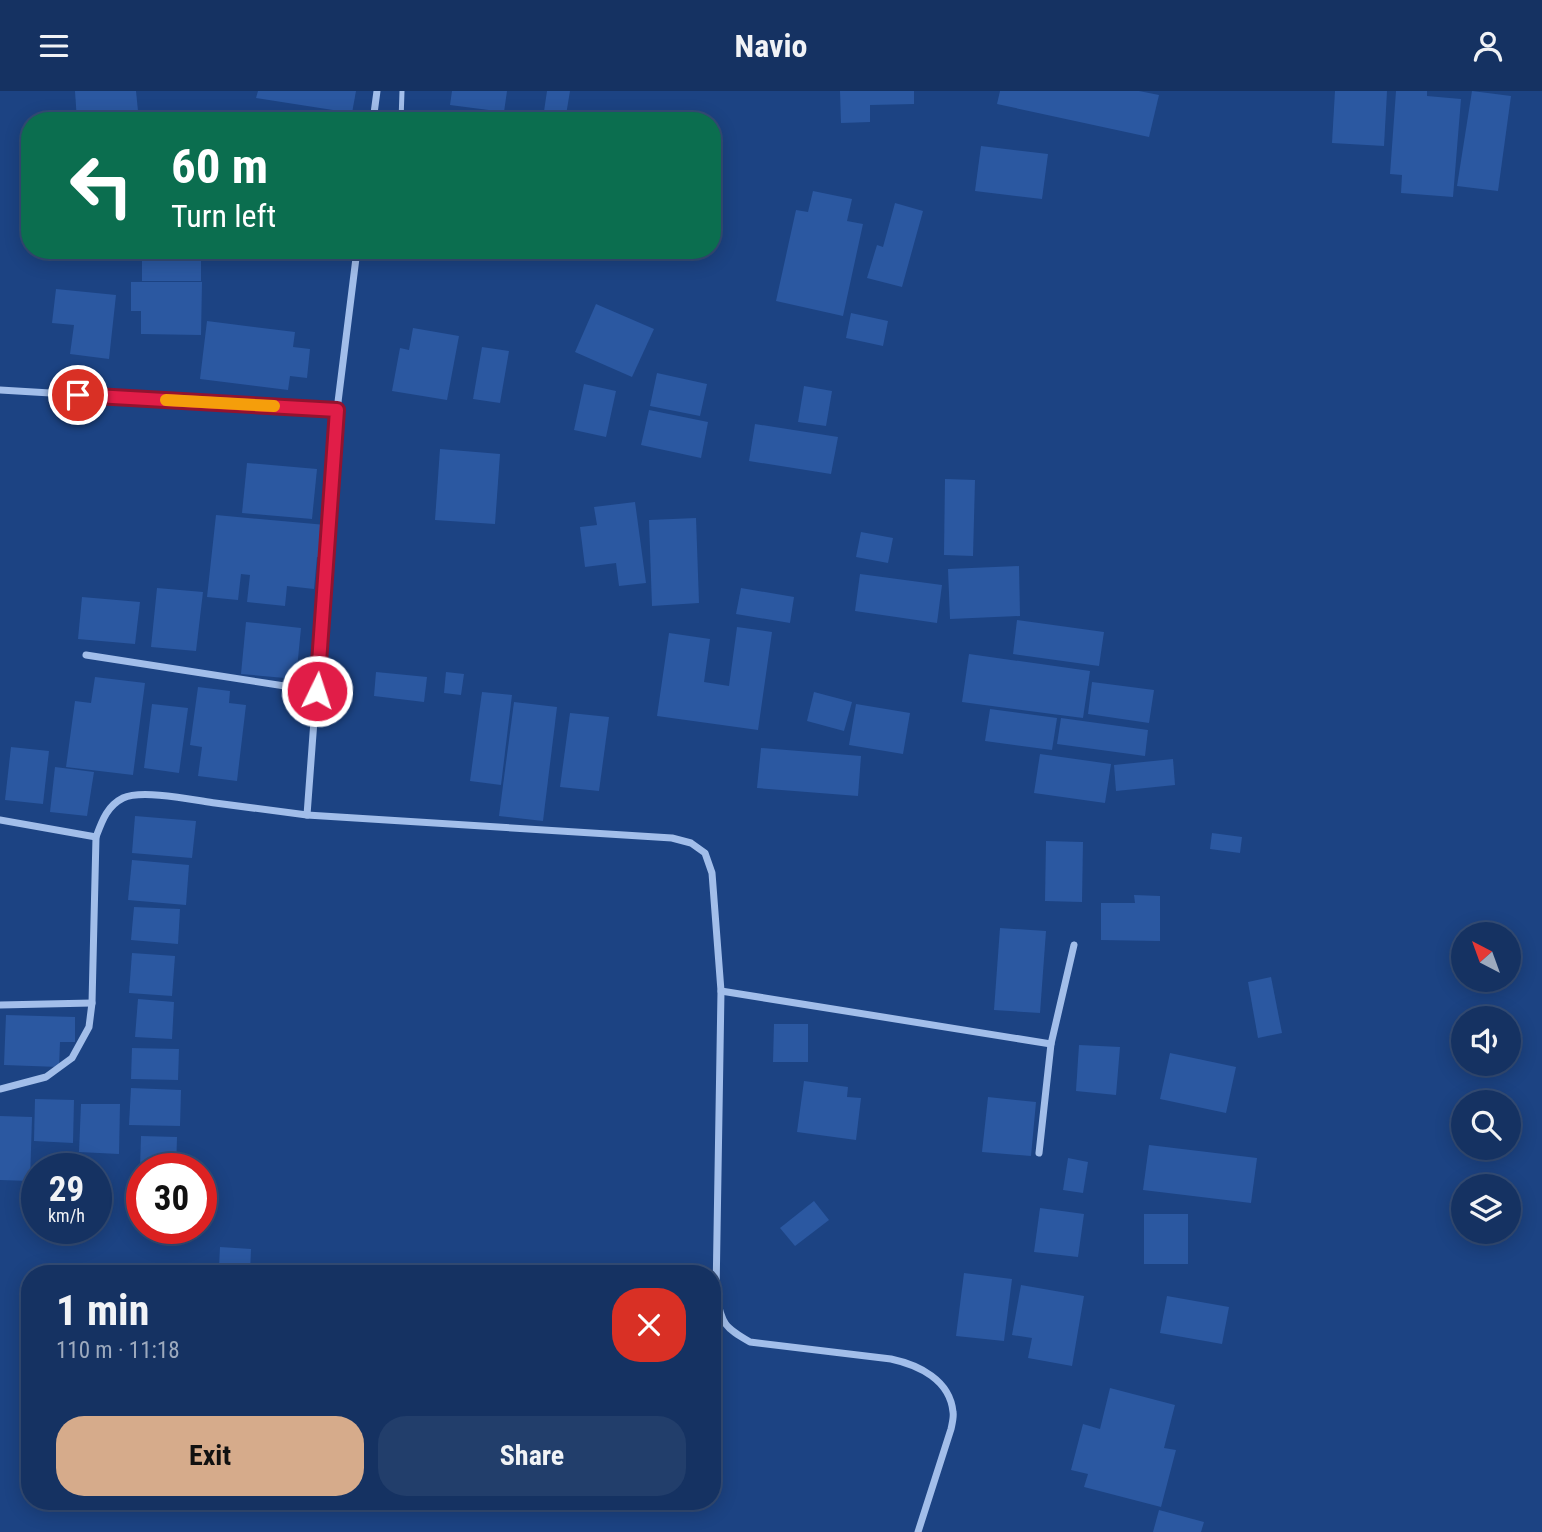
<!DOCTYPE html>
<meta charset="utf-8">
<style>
body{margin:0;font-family:"Roboto Condensed",sans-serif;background:#223e6b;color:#f1f3f6;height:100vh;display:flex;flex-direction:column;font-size:26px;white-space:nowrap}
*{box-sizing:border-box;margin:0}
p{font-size:23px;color:#9daabe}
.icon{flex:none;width:38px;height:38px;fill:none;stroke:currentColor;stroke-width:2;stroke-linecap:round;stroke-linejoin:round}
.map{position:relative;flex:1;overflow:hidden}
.drawer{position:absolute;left:21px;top:1174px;width:700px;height:245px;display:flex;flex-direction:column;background:#153262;border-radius:28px;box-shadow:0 4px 18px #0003,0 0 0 2px #344d77}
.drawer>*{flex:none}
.hud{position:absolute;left:21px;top:21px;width:700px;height:147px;border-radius:28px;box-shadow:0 4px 18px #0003,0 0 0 2px #344d77;background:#0b6e4f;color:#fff;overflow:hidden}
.needle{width:46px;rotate:319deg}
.fabs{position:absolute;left:1451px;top:831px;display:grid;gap:14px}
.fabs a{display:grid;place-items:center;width:70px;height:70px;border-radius:50%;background:#153262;box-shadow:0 4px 18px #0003,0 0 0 2px #344d77;font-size:35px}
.speed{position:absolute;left:21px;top:1062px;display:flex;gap:14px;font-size:35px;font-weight:700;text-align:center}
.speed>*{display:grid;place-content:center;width:91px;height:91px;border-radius:50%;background:#153262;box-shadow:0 4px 18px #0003,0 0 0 2px #344d77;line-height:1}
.speed small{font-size:18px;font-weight:400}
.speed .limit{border:10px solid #d22;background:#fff;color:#111}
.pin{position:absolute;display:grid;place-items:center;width:60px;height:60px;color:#fff;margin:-30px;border:4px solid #fff;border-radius:50%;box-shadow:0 2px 7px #0007}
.me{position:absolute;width:77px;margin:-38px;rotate:4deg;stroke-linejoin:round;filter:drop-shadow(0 0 5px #0008)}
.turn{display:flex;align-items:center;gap:24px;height:147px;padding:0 35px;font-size:32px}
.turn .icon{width:91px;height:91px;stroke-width:2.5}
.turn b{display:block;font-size:49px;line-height:60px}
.round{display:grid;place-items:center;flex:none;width:74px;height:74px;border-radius:28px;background:#223e6b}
.head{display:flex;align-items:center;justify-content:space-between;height:119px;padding:0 35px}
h1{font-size:42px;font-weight:700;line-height:52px}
.cta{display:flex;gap:14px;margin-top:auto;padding:14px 35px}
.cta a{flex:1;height:80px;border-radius:28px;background:#d6ab8b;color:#111;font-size:28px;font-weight:700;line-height:80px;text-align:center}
.cta a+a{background:#223e6b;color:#f1f3f6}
header{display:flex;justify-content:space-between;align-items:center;height:91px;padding:0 35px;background:#153262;font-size:32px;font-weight:700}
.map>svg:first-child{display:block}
.building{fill:#2b58a1}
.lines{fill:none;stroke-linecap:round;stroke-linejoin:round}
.service{stroke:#a2beea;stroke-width:5}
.minor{stroke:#a2beea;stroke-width:7}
.route-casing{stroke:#92132f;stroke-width:18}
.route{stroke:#e11d48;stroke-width:12}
.slow{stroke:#f59e0b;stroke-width:12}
</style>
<header><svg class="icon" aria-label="menu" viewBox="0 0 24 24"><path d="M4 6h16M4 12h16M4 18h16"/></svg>Navio<svg class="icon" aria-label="person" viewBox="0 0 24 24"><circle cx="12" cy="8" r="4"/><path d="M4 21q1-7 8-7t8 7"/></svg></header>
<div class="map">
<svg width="1542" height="1441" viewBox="0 0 1542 1441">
<rect width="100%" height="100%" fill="#1c4383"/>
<g class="building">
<polygon points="75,0 136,0 139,30 77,30"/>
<polygon points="258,0 356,0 352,22 256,7"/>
<polygon points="452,0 507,0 504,21 450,14"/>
<polygon points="547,0 570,0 565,30 528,30 529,25 543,27"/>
<polygon points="840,0 914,0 914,13 870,14 870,31 841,32"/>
<polygon points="1000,0 1139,0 1159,4 1149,46 997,13"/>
<polygon points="1335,0 1387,0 1384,55 1332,52"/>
<polygon points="1396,0 1427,0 1427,5 1461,8 1453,106 1401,102 1402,84 1390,83"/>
<polygon points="1472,0 1511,5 1498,100 1457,95"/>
<polygon points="981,55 1048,63 1042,108 975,100"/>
<polygon points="813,100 852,108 847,130 863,133 843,225 776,210 796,119 808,121"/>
<polygon points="895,112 923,120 902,196 867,187 877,154 883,156"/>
<rect x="142" y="159" width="59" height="31"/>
<polygon points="131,191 202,191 201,244 141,243 141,220 131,220"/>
<polygon points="56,198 116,204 109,268 70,263 74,234 52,232"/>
<polygon points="596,213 654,238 632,286 575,261"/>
<polygon points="851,222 888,230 883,255 846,247"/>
<polygon points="207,230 295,241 293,256 310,258 307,287 290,285 288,299 200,288"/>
<polygon points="413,237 459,245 447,309 392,300 400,257 409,259"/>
<polygon points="482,256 509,260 500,312 473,308"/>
<polygon points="657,282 707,293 700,325 650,315"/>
<polygon points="584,293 616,300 606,346 574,339"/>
<polygon points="804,295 832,300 826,335 798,331"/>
<polygon points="649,319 708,331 701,367 641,354"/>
<polygon points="755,333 838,346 831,383 749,370"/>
<polygon points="440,358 500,363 495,433 435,429"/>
<polygon points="247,372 317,378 312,428 242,422"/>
<polygon points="945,388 975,389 973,465 944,464"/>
<polygon points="635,411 646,492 619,495 616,472 585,476 580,436 597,434 594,416"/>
<polygon points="216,424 326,434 323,467 317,466 314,498 287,495 285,515 247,511 250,484 241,483 238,509 207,506"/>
<polygon points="696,427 699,512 652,515 649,429"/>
<polygon points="861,441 893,447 888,472 856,466"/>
<polygon points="1019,475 1020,525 950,528 948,478"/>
<polygon points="860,483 942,494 937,532 855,520"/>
<polygon points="157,497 203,501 196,560 151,556"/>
<polygon points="741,497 794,506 790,532 736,523"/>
<polygon points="82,506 140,511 135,553 78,548"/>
<polygon points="1017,529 1104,541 1099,575 1013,563"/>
<polygon points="246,531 301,537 296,588 241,583"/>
<polygon points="737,536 772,541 758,639 657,625 669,542 710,548 704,591 729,595"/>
<polygon points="969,563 1090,580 1083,627 962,611"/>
<polygon points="376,581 427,586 424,611 374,605"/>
<polygon points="446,581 464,583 461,604 444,602"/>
<polygon points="95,586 145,592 133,684 66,676 75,610 91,612"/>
<polygon points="1092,591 1154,599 1149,632 1088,623"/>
<polygon points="198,596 230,600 229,612 246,614 237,690 198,685 202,656 190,654"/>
<polygon points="482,601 512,604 501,694 470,690"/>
<polygon points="814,601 852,611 844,640 807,630"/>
<polygon points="514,611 557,616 543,730 499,725"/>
<polygon points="152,613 188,617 179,682 144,677"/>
<polygon points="856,613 910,622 903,663 849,654"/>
<polygon points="990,618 1057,627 1052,659 985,650"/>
<polygon points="570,622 609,626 599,700 560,696"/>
<polygon points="1061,627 1148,639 1145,665 1057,653"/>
<polygon points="11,656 49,660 43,713 5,709"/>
<polygon points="761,657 861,665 858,705 757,697"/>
<polygon points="1040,663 1111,673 1105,712 1034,702"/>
<polygon points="1173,668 1175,694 1116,700 1114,674"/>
<polygon points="55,676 94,681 87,725 50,721"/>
<polygon points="135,725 196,730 192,767 132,762"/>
<polygon points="1212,742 1242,746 1240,762 1210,758"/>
<polygon points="1046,750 1083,751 1082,811 1045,810"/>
<polygon points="132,769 189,774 186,814 128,809"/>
<polygon points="1134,804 1160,805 1160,850 1101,849 1101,812 1135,812"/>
<polygon points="134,816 180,818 178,853 131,849"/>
<polygon points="1000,837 1046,840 1040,922 994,919"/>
<polygon points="132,862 175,865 172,905 129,902"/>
<polygon points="1271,886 1282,942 1258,947 1248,891"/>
<polygon points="138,908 174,911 172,948 135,946"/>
<polygon points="6,924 75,926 75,951 60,951 59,976 4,974"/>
<polygon points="774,933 808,933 808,971 773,971"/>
<polygon points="1079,954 1120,956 1116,1004 1076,1000"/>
<polygon points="132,957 179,958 178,989 131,988"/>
<polygon points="1170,962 1236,976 1226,1022 1160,1008"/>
<polygon points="804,990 848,996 847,1006 861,1007 856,1049 797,1041"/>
<polygon points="131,997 181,999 180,1035 129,1034"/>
<polygon points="988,1006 1036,1011 1031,1065 982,1061"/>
<polygon points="35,1008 74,1009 73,1052 34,1050"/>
<polygon points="81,1013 120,1013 119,1063 79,1061"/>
<polygon points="0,1025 32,1026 30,1090 0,1089"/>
<polygon points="141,1045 177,1046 176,1078 140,1078"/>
<polygon points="1149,1054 1257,1067 1251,1112 1143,1099"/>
<polygon points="1068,1067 1088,1071 1083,1102 1063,1099"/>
<polygon points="814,1110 829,1129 795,1155 780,1137"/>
<polygon points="1040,1117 1084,1123 1078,1166 1034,1161"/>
<rect x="1144" y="1123" width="44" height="50"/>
<polygon points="220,1156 251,1158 250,1183 208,1183 208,1175 219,1176"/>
<polygon points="964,1182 1012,1188 1004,1250 956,1245"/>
<polygon points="1021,1194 1084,1205 1072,1275 1028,1267 1032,1247 1012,1244"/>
<polygon points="1167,1205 1229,1216 1222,1253 1160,1242"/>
<polygon points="1110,1297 1175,1314 1164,1357 1176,1359 1161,1416 1084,1396 1088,1383 1071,1379 1083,1333 1100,1338"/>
<polygon points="1159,1419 1204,1431 1201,1441 1153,1441"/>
</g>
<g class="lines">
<polyline class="service" points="401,30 402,0"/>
<g class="minor">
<polyline points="373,30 377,0"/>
<path d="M357,159L337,319L307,724L672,747L691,752L705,762L712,782L721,900L716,1204C722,1233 724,1236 750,1251L891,1268C919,1274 950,1289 953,1321C954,1326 952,1333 951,1338L918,1441"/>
<polyline points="0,299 337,319"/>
<polyline points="86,564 317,600"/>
<polyline points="0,729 96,746"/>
<polyline points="721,900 1051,953"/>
<polyline points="0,914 92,912"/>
<path d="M0,998L46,986L72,967L89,936L92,912L96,746C102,730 107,715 123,707C142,698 194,709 215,712C246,716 277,720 307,724"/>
<polyline points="1039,1062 1051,953 1074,854"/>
</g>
</g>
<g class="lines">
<g class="route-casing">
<polyline id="route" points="78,304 337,319 317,600"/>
</g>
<use href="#route" class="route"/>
<polyline class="slow" points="166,309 274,315"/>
</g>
</svg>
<div class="fabs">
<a><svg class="needle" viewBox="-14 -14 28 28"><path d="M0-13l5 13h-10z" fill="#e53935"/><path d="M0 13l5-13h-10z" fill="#9daabe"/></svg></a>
<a><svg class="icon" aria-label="sound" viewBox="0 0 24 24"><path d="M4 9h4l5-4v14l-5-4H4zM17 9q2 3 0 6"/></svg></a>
<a><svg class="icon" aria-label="search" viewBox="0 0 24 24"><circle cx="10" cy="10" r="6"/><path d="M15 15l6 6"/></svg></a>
<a><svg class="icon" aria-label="layers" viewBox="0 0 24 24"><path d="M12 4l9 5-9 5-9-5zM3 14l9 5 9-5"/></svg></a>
</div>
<div class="speed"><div>29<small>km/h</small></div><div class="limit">30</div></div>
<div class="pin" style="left:78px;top:304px;background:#d93025"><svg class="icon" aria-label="arrive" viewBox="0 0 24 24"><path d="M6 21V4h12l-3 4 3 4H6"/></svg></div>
<svg class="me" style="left:317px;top:600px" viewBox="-20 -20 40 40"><circle r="17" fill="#e11d48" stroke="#fff" stroke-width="3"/><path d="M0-11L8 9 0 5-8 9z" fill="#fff"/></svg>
<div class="hud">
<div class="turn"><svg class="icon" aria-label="left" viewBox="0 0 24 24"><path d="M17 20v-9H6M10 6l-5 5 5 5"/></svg><div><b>60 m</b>Turn left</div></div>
</div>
<section class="drawer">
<div class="head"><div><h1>1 min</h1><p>110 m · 11:18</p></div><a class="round" style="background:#d93025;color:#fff"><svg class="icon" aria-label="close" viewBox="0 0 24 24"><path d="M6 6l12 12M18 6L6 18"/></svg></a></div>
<div class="cta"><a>Exit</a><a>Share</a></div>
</section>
</div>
